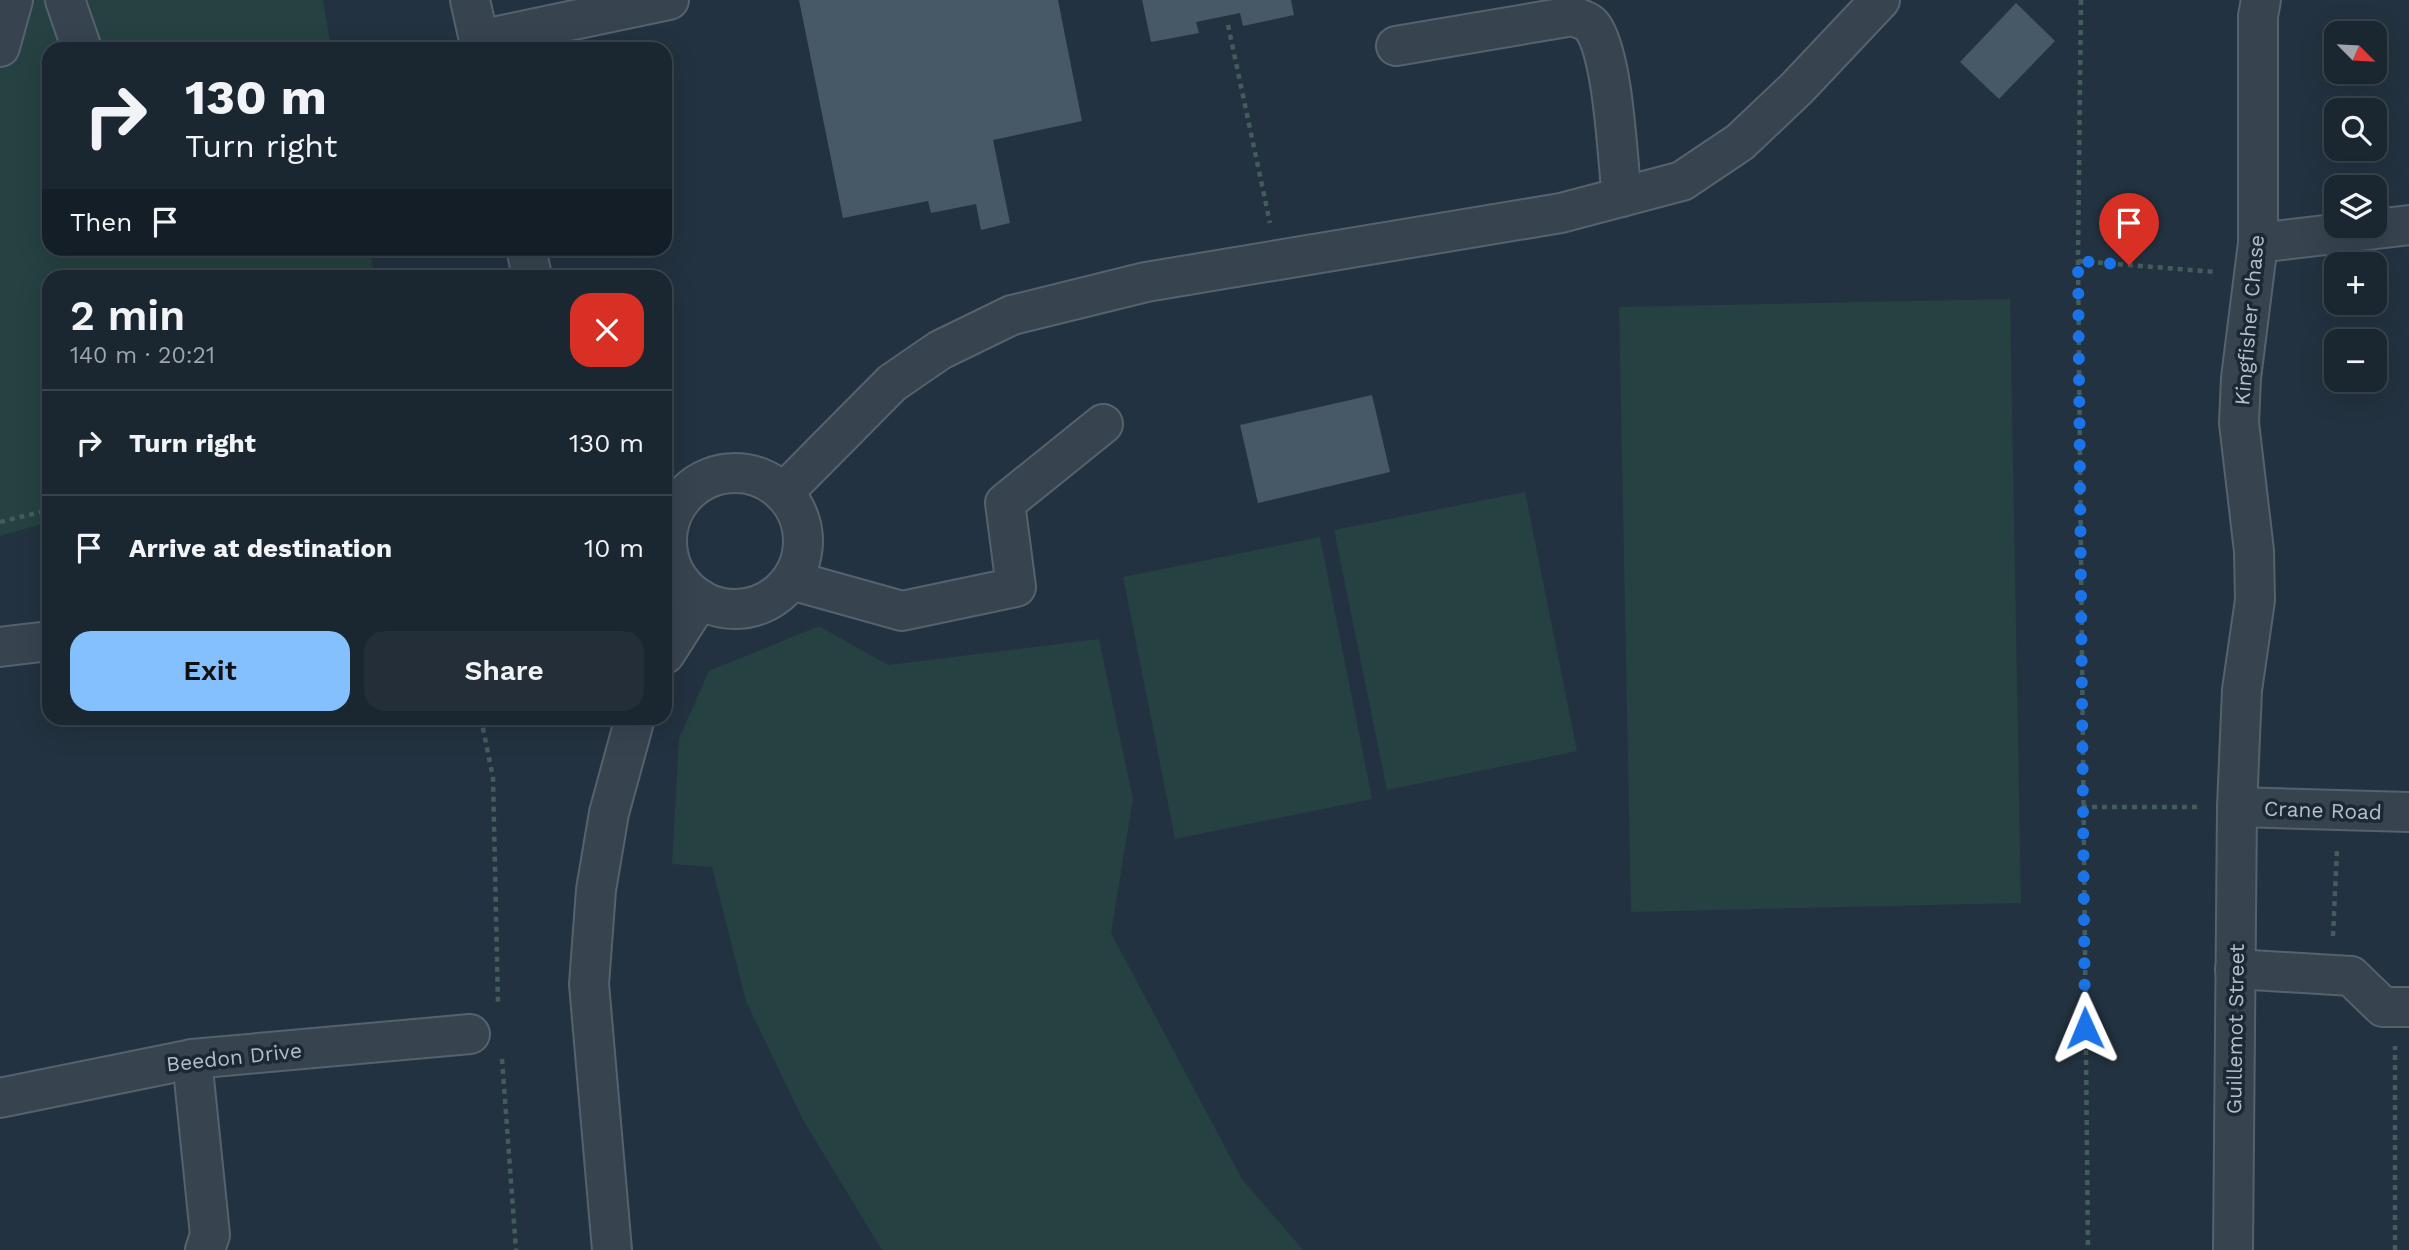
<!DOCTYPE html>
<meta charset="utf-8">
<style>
body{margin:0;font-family:"Work Sans",sans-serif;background:#232e38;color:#f1f3f6;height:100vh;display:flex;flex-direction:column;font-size:26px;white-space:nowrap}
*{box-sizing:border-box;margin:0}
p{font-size:23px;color:#9fa5ab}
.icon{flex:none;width:38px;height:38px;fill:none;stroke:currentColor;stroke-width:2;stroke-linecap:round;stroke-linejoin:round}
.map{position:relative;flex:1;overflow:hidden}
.details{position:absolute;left:42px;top:270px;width:630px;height:455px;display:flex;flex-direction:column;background:#1a2630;border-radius:21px;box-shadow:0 7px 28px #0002,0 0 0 2px #38434c}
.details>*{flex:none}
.guide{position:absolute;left:42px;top:42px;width:630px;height:214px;border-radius:21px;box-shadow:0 7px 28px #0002,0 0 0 2px #38434c;background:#1a2630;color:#f1f3f6;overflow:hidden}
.needle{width:46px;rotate:114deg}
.controls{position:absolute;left:2324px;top:21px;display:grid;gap:14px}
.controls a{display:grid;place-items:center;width:63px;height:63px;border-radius:14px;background:#1a2630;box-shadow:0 7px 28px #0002,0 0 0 2px #38434c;font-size:35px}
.pin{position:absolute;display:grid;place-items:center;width:60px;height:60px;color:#fff;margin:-72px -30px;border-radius:50% 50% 50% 0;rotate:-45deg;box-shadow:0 0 7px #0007}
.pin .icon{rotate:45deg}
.me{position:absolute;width:77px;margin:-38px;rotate:359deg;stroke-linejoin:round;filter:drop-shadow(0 0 5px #0008)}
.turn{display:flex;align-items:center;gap:24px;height:147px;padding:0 28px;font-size:32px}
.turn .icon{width:91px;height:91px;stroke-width:2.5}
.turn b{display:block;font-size:49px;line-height:60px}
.then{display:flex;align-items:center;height:66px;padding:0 28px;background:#0003;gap:14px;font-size:26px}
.round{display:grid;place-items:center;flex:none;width:74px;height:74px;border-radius:21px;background:#232e38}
.summary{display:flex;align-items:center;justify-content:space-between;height:119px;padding:0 28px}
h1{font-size:42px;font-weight:600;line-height:52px}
.button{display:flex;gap:14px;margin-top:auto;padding:14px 28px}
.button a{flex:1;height:80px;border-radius:21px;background:#85c0fe;color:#111;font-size:28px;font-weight:600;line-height:80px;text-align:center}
.button a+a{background:#232e38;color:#f1f3f6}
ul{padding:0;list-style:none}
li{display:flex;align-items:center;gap:21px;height:105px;padding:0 28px;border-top:2px solid #38434c}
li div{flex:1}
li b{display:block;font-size:26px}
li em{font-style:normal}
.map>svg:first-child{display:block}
.green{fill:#254141}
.building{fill:#475866}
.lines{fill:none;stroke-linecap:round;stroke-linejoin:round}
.minor-casing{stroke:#55626e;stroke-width:42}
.path{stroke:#435d5d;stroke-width:4.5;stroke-dasharray:5 5;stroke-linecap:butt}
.minor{stroke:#374450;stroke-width:38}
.route{stroke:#1a73e8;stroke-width:12;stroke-dasharray:0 21.6}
.labels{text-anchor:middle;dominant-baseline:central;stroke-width:7;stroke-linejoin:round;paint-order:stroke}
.street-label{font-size:21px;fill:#b3bfcb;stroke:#1c2935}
</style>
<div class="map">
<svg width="2409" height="1250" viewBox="0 0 2409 1250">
<rect width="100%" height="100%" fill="#233240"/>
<g class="green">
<polygon points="0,0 323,0 331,49 49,49 49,248 369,249 375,276 49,276 49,522 0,536"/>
<polygon points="2010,299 2021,903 1631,912 1619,307"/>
<polygon points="1525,492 1577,751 1387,790 1334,530"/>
<polygon points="1320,537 1372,799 1175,839 1123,577"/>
<polygon points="819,626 888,665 1099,639 1133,799 1111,933 1242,1179 1303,1250 882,1250 803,1120 746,1001 712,867 672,864 679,738 709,671"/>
</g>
<g class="building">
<polygon points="799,0 1058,0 1082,121 993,140 1010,223 981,230 976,204 931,213 928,201 843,218"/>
<polygon points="1142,0 1291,0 1294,15 1243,26 1240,13 1196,22 1199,33 1151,42"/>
<polygon points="2016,3 2055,41 1999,99 1960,62"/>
<polygon points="1372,395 1390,472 1258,503 1240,425"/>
</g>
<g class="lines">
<g class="minor-casing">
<g id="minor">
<polyline points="65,0 82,49"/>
<polyline points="470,0 481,49"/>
<polyline points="479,40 669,0"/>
<path d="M1396,46L1573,16C1580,19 1588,21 1592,26C1614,56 1617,157 1622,197"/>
<polyline points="0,47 13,0"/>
<polyline points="2258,243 2409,225"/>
<polyline points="526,248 532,276"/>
<circle cx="735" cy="541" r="68"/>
<polyline points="783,493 892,383 940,350 1012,315 1146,282 1561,213 1682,181 1740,142 1797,88 1880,0"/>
<polyline points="791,580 902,611 1016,587 1005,503 1103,424"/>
<polyline points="0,647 49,641"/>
<polyline points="665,654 700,599"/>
<polyline points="2237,807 2409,812"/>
<polyline points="2235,969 2351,976 2383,1007 2409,1007"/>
<polyline points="192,1059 210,1235 205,1250"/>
<polyline points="0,1098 192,1059 470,1034"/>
<polyline points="612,1250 589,984 596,890 609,813 635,718"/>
<polyline points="2233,1250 2237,807 2242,690 2255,600 2254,551 2239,423 2241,378 2258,243 2258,16 2261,0"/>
</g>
</g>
<g class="path">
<polyline points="2081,0 2078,261 2088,1250"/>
<polyline points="1228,25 1270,223"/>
<polyline points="2078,261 2216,272"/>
<polyline points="0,522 49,510"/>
<polyline points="481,718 493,778 498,1005"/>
<polyline points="2082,807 2198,807"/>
<polyline points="2333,936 2337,850"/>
<polyline points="502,1059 516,1250"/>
<polyline points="2395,1250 2395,1046"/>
</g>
<use href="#minor" class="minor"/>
</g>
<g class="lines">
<polyline class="route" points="2085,1028 2078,261 2129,265"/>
</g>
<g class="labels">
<g class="street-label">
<text transform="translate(2249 320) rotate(-85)">Kingfisher Chase</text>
<text transform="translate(2323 810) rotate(2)">Crane Road</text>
<text transform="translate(2235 1029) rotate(-89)">Guillemot Street</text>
<text transform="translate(234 1057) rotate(-6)">Beedon Drive</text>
</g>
</g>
</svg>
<div class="controls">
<a><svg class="needle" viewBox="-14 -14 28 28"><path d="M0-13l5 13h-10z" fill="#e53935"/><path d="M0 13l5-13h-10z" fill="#9fa5ab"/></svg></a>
<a><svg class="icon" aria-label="search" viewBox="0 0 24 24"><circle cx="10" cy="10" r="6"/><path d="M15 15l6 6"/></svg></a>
<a><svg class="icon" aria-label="layers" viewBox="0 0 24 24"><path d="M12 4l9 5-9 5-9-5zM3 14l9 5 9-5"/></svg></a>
<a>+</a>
<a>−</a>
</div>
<div class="pin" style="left:2129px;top:265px;background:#d93025"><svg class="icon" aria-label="arrive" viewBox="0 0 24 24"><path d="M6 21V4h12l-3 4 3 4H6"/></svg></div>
<svg class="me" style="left:2085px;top:1028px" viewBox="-20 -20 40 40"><path d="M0-17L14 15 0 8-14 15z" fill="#1a73e8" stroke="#fff" stroke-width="4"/></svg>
<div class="guide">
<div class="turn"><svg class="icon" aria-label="right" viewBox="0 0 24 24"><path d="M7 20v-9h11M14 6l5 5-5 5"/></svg><div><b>130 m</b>Turn right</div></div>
<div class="then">Then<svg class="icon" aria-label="arrive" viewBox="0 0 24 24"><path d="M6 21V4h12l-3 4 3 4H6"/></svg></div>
</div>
<section class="details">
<div class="summary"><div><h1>2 min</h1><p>140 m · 20:21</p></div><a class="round" style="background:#d93025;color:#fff"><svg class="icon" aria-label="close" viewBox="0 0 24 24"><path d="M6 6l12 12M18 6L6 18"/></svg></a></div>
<ul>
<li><svg class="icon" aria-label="right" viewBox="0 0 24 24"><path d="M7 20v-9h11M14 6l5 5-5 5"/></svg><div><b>Turn right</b></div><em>130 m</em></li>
<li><svg class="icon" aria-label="arrive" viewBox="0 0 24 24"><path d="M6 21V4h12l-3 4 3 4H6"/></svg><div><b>Arrive at destination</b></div><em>10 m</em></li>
</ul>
<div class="button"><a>Exit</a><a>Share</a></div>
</section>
</div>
